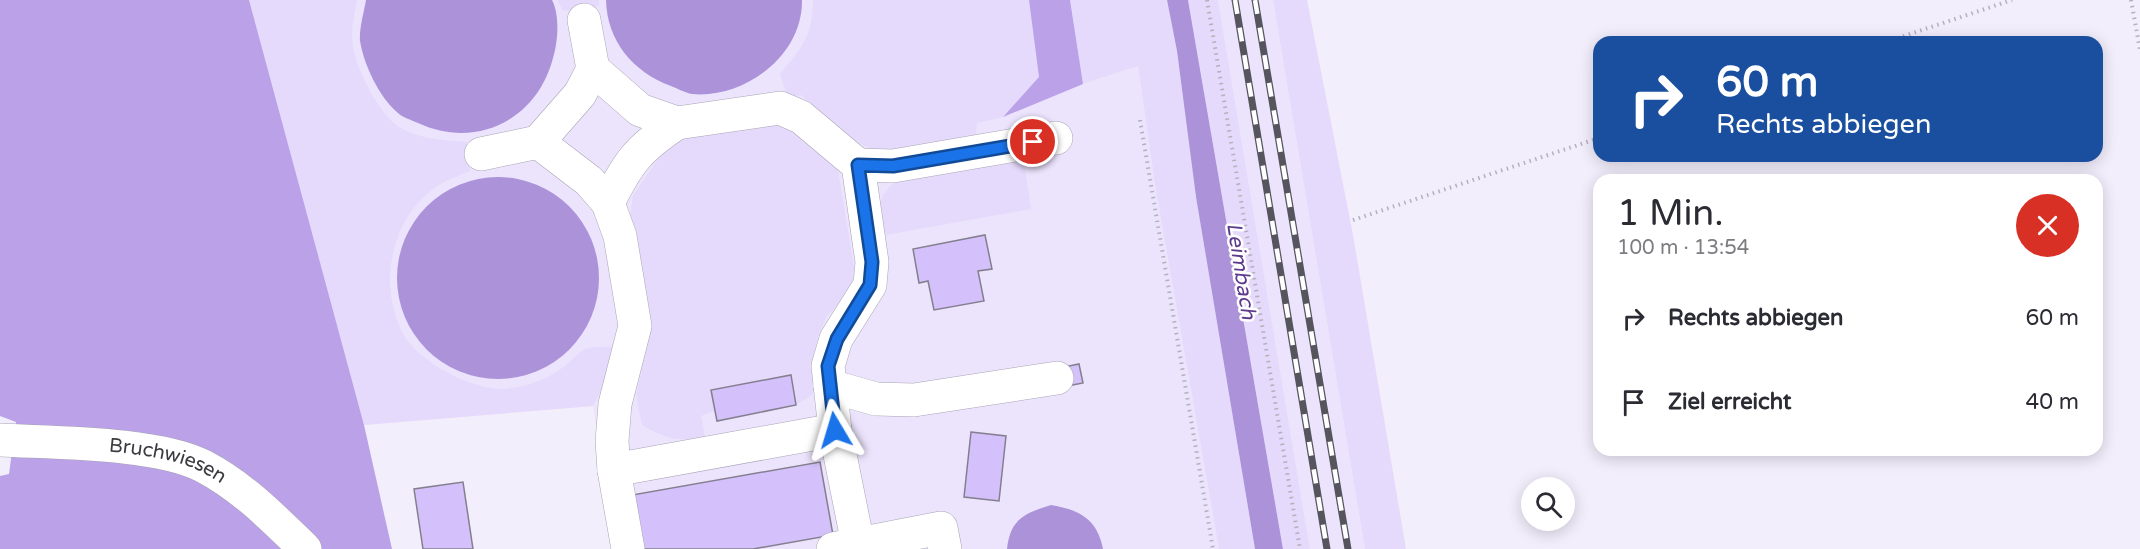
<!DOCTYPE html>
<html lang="de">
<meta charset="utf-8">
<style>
body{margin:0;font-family:"Varela Round",sans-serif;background:#f7f7f7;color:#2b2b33;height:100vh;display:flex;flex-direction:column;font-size:22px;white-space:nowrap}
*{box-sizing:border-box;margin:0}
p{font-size:20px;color:#7c7c81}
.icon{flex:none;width:33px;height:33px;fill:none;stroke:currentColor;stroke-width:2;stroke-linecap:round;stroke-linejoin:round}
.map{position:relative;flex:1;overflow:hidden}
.panel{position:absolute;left:1593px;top:174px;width:510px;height:282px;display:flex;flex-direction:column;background:#fff;border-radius:18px;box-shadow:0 3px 15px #0003}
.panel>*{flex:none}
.guide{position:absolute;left:1593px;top:36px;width:510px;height:126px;border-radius:18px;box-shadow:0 3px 15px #0003;background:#1a4fa0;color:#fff;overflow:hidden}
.buttons{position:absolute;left:1521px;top:477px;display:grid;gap:12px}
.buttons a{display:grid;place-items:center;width:54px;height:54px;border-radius:50%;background:#fff;box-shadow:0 3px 15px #0003;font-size:30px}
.pin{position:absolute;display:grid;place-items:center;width:51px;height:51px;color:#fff;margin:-26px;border:3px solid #fff;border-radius:50%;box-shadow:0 2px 6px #0007}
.me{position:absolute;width:66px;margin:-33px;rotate:353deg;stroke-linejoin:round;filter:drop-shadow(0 0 4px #0008)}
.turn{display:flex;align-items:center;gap:21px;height:126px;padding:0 24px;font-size:27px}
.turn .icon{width:78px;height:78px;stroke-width:2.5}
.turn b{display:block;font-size:42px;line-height:51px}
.round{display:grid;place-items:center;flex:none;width:63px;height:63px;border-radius:32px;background:#f7f7f7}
.headline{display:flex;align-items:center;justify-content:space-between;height:102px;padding:0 24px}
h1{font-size:36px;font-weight:600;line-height:45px}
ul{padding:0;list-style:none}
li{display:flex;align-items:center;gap:18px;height:84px;padding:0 24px}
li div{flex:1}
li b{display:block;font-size:22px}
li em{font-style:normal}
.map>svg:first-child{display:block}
.built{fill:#ece4fd}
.green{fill:#e5dafb}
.forest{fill:#baa1e8}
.water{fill:#ac93d9}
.building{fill:#d4c0fa;stroke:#847f8e;stroke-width:1.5}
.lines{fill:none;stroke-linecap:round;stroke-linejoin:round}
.minor-casing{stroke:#a9a4b4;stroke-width:34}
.path{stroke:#b5b1bc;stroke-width:4;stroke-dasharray:1.5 4.5;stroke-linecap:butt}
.minor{stroke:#fff;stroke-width:33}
.rail-casing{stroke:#56545c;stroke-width:7}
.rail{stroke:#fefefe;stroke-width:4.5;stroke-dasharray:14;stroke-linecap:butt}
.route-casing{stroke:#114b97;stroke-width:15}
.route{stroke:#1a73e8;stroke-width:10}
.labels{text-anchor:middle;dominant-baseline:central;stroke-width:5;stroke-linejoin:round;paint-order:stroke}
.street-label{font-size:20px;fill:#3c3a41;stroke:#fefefe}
.water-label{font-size:21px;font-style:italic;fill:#5d3a8d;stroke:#fefefe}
</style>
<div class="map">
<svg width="2140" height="549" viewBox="0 0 2140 549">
<rect width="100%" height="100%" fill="#f3eefc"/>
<g class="built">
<polygon points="249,0 1070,0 1083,84 1138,66 1155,185 1219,549 615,549 593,406 364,425"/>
<polygon points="1218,0 1273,0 1365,549 1310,549"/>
</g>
<g class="green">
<path d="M249,0H357C355,12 352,25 352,37C352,62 376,108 395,124C414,139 444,140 467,142L470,171C460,175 449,179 441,184C390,214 376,288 405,337C420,360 458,381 485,387C510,393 542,383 562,368C570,363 575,355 583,350C590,346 605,347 614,347L613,368L593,406L364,425Z"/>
<polygon points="558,0 599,0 599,6 563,11"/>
<path d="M813,0H1029L1039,77L1003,117L977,123L976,135C954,140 899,156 880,152C853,146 822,113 801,95L788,98L780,74C802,48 813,35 813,0Z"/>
<polygon points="1070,0 1167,0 1177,51 1196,197 1255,549 1219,549 1155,185 1138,66 1083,84"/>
<polygon points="1188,0 1218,0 1310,549 1283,549"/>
<polygon points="1273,0 1307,0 1353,235 1406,549 1365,549"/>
<path d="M780,123L798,132L838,170L855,273L848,295L827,316L818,337L813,361L816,381L812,395L796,405L790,375L712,390L715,411L701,416L705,437C676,442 667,439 642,425L636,395L646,351V325L629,223L633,195L666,148L684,138Z"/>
<path d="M1024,161L1031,209L886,235C878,206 875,200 898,178Z"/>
</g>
<g class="forest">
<polygon points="0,0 249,0 364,425 392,549 0,549 0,476 9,474 16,422 0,416"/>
<polygon points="1029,0 1070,0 1083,84 1003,117 1039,77"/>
</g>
<g class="water">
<path d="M366,0H552C560,15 558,42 553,58C537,120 476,150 418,123C412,120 403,118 398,113C379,97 364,65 360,41C359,29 364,12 366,0Z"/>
<path d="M606,0H802C803,55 745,99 692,94C685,93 677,88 671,86C633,72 607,41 606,0Z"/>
<polygon points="1167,0 1188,0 1283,549 1255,549 1196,197 1177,51"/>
<circle cx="498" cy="278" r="101"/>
<path d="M1051,505C1080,510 1097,519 1103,549H1007C1010,519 1025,513 1051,505Z"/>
</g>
<g class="building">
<polygon points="985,235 992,269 978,271 984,301 934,310 928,281 919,283 913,249"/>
<polygon points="1079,364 1083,383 1067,386 1064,367"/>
<polygon points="791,375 796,405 717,421 711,390"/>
<polygon points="971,432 1006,436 999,501 964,497"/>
<polygon points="820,462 833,535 753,549 642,549 632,495"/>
<polygon points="463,482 473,549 423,549 414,489"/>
</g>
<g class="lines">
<g class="minor-casing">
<g id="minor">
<polyline points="584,20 593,69 640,110 677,123 780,108 801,117 858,165 872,262 870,285 836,339 828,366 835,430 859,549"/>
<polyline points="538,142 589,181 608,203 620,236 635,326 615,404 612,441 614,470 628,549"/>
<polyline points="481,154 538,142 580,94 593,69"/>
<polyline points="858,165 893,166 1056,138"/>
<path d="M608,203C628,162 639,148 677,123"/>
<polyline points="830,386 876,399 914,400 1057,378"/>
<path id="s1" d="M0,440C54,443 156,442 203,466C243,487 273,518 305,549"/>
<polyline points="614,470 835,430"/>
<polyline points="833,549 941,528 945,549"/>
</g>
</g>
<g class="path">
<polyline points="1207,0 1300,549"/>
<polyline points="2131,0 2140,50"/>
<polyline points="1886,42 2012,0"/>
<polyline points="1140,120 1213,549"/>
<polyline points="1353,220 1599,138"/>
</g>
<use href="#minor" class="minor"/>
<g class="rail-casing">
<g id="rail">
<polyline points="1235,0 1327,549"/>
<polyline points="1255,0 1348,549"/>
</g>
</g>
<use href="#rail" class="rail"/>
</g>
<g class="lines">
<g class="route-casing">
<polyline id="route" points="835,430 828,366 837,339 870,285 872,262 858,165 893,166 1033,142"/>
</g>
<use href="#route" class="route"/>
</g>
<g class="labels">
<g class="street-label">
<text stroke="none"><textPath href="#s1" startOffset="170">Bruchwiesen</textPath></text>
</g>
<g class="water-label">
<text transform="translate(1241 271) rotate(81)">Leimbach</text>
</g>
</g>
</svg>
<div class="buttons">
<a><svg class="icon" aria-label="search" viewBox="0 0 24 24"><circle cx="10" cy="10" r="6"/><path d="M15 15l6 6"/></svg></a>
</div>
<div class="pin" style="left:1033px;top:142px;background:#d93025"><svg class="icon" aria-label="arrive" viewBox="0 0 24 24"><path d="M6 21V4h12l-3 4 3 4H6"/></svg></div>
<svg class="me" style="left:835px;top:430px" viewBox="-20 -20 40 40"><path d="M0-17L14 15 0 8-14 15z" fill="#1a73e8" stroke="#fff" stroke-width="4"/></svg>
<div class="guide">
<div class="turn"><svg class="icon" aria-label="right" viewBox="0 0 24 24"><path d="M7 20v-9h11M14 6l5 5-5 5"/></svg><div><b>60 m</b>Rechts abbiegen</div></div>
</div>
<section class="panel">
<div class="headline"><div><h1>1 Min.</h1><p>100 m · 13:54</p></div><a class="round" style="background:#d93025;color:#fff"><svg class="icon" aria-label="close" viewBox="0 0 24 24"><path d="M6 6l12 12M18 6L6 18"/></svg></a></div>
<ul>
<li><svg class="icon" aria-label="right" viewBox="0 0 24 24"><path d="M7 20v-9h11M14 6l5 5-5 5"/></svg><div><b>Rechts abbiegen</b></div><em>60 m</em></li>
<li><svg class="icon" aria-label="arrive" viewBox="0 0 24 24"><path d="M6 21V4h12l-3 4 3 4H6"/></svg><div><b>Ziel erreicht</b></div><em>40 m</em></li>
</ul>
</section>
</div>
